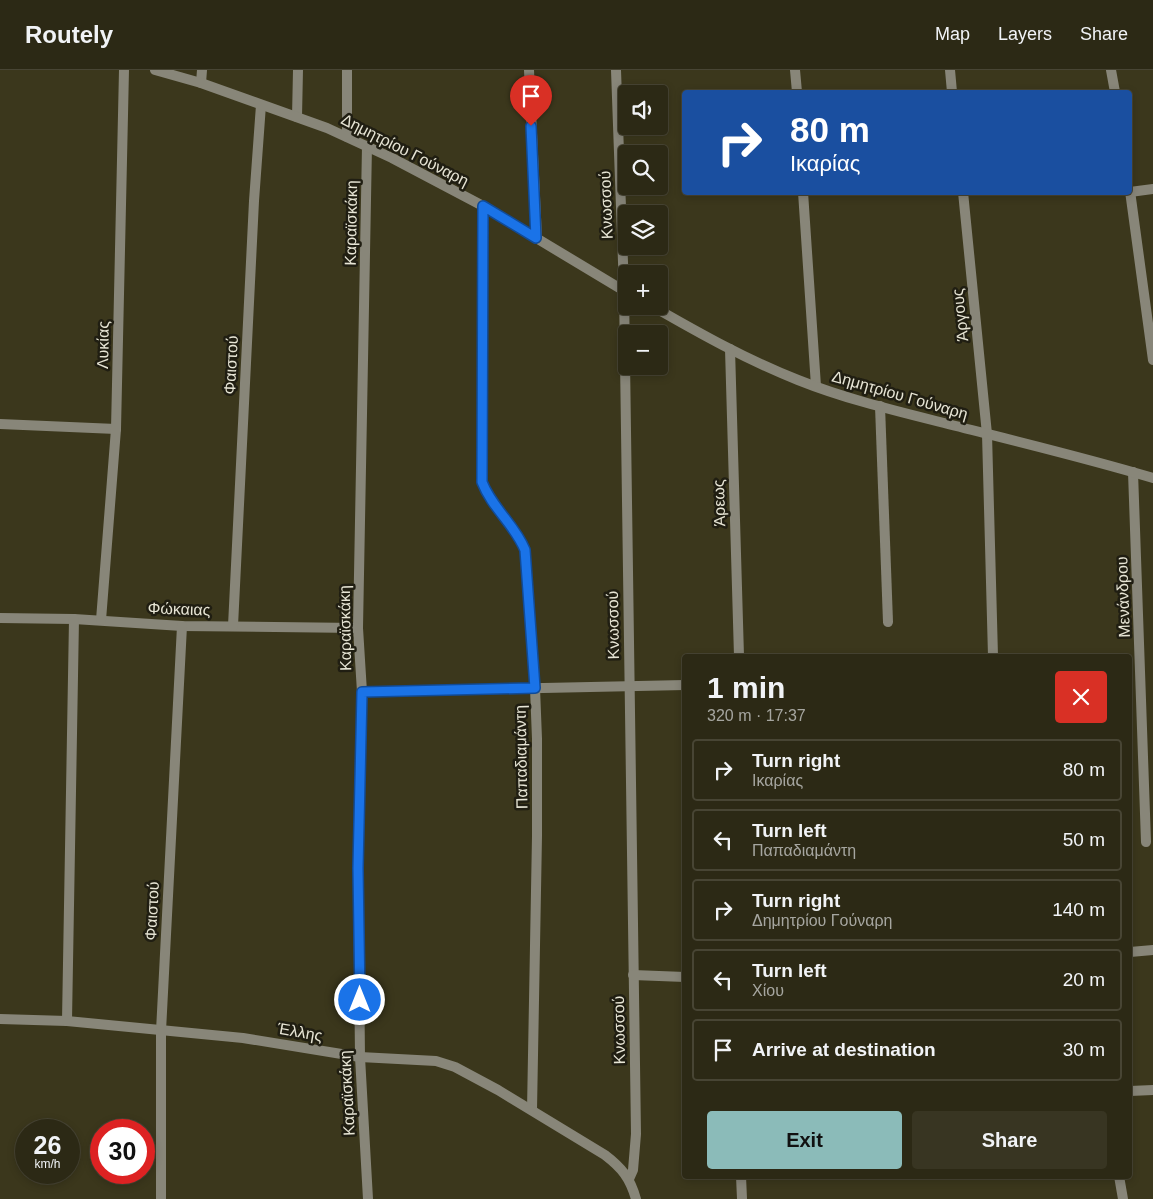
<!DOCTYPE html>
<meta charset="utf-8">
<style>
body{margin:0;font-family:Arial,sans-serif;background:#383522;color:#f1f3f6;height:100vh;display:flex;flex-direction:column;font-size:19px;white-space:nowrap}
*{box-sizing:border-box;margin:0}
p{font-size:16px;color:#a6a6a0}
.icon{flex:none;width:28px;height:28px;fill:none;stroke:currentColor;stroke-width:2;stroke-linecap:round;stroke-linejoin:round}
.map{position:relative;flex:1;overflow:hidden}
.details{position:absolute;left:682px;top:584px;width:450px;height:525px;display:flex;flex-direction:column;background:#2c2915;border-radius:5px;box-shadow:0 2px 8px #0003,0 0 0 1px #484534}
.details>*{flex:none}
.hud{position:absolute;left:682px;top:20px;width:450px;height:105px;border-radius:5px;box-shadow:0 2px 8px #0003,0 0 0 1px #484534;background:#1a4fa0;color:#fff;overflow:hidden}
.buttons{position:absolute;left:618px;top:15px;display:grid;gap:10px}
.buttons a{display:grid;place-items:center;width:50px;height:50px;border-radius:5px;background:#2c2915;box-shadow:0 2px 8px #0003,0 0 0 1px #484534;font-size:25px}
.speed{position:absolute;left:15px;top:1049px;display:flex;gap:10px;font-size:25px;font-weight:700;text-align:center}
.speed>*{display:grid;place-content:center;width:65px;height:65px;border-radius:50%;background:#2c2915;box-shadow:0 2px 8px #0003,0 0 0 1px #484534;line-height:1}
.speed small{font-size:12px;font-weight:400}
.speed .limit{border:8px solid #d22;background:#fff;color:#111}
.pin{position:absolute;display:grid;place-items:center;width:42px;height:42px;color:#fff;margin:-51px -21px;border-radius:50% 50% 50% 0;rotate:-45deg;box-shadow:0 0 5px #0007}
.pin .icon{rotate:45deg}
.me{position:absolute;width:55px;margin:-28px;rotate:0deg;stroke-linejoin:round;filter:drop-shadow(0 0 4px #0008)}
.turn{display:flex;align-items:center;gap:18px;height:105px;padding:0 25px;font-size:22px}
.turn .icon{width:65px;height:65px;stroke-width:2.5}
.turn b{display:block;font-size:35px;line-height:42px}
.round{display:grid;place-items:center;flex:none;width:52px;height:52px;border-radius:5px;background:#383522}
.headline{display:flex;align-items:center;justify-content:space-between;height:85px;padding:0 25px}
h1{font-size:30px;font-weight:700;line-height:38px}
.cta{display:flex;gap:10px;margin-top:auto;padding:10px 25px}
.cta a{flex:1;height:58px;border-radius:5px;background:#8bbbb9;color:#111;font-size:20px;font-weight:700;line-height:58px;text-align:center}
.cta a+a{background:#383522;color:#f1f3f6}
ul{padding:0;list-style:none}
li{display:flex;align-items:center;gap:15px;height:62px;margin:0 10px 8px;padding:0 15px;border:2px solid #484534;border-radius:5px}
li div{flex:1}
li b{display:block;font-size:19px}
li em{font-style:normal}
header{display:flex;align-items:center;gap:30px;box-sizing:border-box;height:70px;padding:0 25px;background:#2c2915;border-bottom:1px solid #484534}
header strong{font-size:24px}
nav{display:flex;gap:28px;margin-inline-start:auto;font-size:18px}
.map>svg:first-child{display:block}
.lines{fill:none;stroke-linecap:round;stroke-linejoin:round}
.minor{stroke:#888679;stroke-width:10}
.tertiary{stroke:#888679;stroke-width:10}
.route-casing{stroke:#114b97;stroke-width:12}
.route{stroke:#1a73e8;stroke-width:9}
.labels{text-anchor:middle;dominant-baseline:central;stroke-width:5;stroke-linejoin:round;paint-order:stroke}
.street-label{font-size:16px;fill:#e7e5d5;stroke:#201e12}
</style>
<header>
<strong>Routely</strong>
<nav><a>Map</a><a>Layers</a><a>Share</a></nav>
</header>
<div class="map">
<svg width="1153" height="1129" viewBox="0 0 1153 1129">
<rect width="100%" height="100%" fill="#3b371c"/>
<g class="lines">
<g class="minor">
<polyline points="529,0 537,168"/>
<polyline points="616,0 624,220 636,1064 633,1100 629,1109"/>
<polyline points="795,0 797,22"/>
<polyline points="950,0 952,22"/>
<polyline points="1111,0 1115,22"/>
<polyline points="201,13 202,0"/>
<polyline points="297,47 298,0"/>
<polyline points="347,67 347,0"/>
<polyline points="367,76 358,558 362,622 358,798 360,987 368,1129"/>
<polyline points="1130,121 1153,290"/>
<polyline points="803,122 816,316"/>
<polyline points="963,122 987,364 993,586"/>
<polyline points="1130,122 1153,119"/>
<path d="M483,136L482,413C492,438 515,455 525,480L535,618L537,669V766L532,1040"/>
<polyline points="730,279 739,586"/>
<polyline points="880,336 888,552"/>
<polyline points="0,354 116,359"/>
<polyline points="1133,402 1146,772"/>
<polyline points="0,548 74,549 182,556 358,558"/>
<polyline points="101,550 116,359 124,0"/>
<polyline points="233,556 254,131 261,35"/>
<polyline points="362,622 685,615"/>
<polyline points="1130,882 1153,880"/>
<polyline points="633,905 685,907"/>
<path d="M0,949L67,951L243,968L360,987L436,991L455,997L498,1020L605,1085C622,1098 630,1108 636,1129"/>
<polyline points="67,951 74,549"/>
<polyline points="1130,1021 1153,1020"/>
<polyline points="741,1106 742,1129"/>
<polyline points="1119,1106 1123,1129"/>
<polyline points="161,1129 161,961 182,556"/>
</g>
<g class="tertiary">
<polyline points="155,0 201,13 327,58 392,88 483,136 626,222"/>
<path d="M652,236C699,263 747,290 798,310C843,328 892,340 940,352C1011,370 1083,387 1153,408"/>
</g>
</g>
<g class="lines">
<g class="route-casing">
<path id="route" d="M360,930L358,798L362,622L535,618L525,480C515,455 492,438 482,412L483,136L536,168L531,56"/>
</g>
<use href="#route" class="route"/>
</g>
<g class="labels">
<g class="street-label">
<text transform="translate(405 80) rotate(27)">Δημητρίου Γούναρη</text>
<text transform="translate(606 135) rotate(-92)">Κνωσσού</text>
<text transform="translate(351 153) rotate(-89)">Καραϊσκάκη</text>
<text transform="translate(960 245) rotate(-96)">Άργους</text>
<text transform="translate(103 275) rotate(-89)">Λυκίας</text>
<text transform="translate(231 295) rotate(-87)">Φαιστού</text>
<text transform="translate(900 325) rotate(16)">Δημητρίου Γούναρη</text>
<text transform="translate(719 433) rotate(-92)">Άρεως</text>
<text transform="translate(1123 527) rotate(-92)">Μενάνδρου</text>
<text transform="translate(179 539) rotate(2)">Φώκαιας</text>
<text transform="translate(613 555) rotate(-91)">Κνωσσού</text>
<text transform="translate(345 558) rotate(-91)">Καραϊσκάκη</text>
<text transform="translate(521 687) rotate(-91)">Παπαδιαμάντη</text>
<text transform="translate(152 841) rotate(-87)">Φαιστού</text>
<text transform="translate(619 960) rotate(-91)">Κνωσσού</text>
<text transform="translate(300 962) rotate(10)">Έλλης</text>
<text transform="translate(347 1023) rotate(-93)">Καραϊσκάκη</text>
</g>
</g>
</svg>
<div class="buttons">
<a><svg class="icon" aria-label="sound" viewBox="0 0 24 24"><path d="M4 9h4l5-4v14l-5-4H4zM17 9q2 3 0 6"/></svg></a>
<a><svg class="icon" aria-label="search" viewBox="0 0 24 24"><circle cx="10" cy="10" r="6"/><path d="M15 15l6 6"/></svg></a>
<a><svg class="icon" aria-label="layers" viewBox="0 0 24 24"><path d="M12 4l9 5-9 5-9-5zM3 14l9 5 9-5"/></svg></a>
<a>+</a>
<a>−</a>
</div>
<div class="speed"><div>26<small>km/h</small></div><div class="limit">30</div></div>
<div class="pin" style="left:531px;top:56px;background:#d93025"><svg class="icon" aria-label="arrive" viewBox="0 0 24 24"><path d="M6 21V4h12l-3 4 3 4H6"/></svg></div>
<svg class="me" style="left:360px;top:930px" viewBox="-20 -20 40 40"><circle r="17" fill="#1a73e8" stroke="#fff" stroke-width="3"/><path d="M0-11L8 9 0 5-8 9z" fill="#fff"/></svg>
<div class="hud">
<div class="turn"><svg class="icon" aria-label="right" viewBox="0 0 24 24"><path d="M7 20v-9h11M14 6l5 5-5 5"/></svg><div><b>80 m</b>Ικαρίας</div></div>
</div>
<section class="details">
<div class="headline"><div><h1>1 min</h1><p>320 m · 17:37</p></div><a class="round" style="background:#d93025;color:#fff"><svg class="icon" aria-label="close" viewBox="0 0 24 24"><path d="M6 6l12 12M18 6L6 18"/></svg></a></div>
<ul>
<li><svg class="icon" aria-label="right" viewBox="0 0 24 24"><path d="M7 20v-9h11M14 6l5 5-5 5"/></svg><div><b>Turn right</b><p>Ικαρίας</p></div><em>80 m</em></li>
<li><svg class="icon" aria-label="left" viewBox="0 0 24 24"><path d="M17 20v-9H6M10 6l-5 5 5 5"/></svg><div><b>Turn left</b><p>Παπαδιαμάντη</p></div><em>50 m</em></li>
<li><svg class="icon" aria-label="right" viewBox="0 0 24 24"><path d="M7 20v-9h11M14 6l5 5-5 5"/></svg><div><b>Turn right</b><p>Δημητρίου Γούναρη</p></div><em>140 m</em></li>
<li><svg class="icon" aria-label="left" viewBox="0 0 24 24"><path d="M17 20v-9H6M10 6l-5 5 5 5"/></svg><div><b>Turn left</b><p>Χίου</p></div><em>20 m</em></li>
<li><svg class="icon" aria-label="arrive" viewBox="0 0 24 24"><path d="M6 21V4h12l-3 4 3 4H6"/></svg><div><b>Arrive at destination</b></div><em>30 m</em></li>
</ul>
<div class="cta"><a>Exit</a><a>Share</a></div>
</section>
</div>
